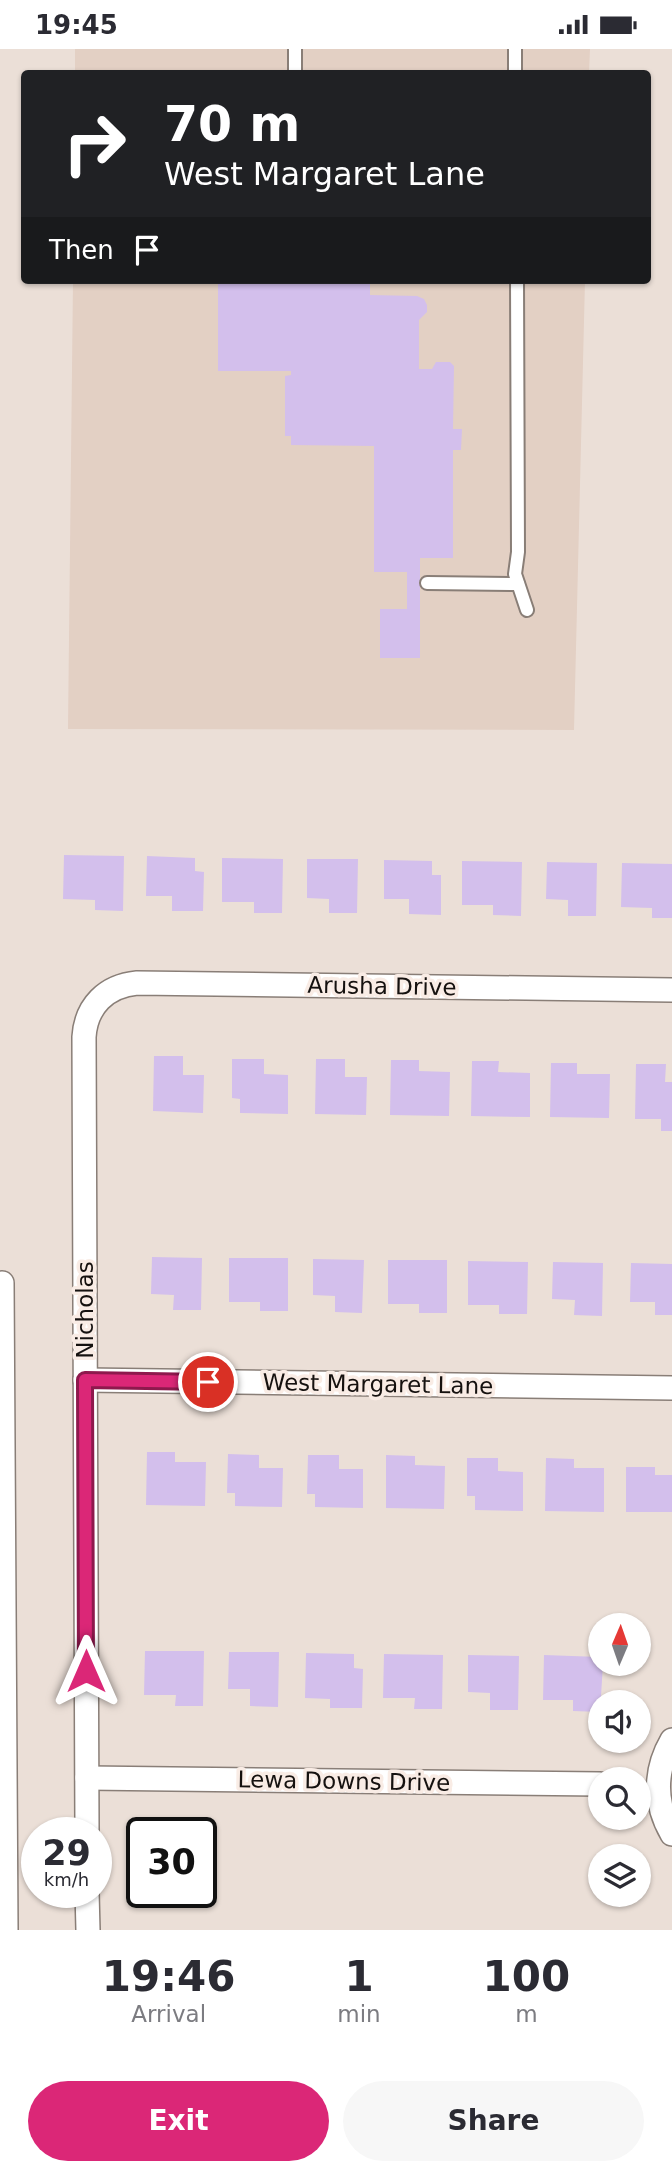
<!DOCTYPE html>
<style>
body{margin:0;font-family:"DejaVu Sans",sans-serif;background:#f7f7f7;color:#2b2b33;height:100vh;display:flex;flex-direction:column;font-size:26px;white-space:nowrap}
*{box-sizing:border-box;margin:0}
p{font-size:23px;color:#7c7c81}
.icon{flex:none;width:38px;height:38px;fill:none;stroke:currentColor;stroke-width:2;stroke-linecap:round;stroke-linejoin:round}
.map{position:relative;height:1881px;overflow:hidden}
.side{display:flex;flex-direction:column;background:#fff;flex:1}
.side>*{flex:none}
.banner{position:absolute;left:21px;top:21px;width:630px;height:214px;border-radius:7px;box-shadow:0 2px 5px #0004;background:#202124;color:#fff;overflow:hidden}
.needle{width:46px;rotate:2deg}
.buttons{position:absolute;left:588px;top:1564px;display:grid;gap:14px}
.buttons a{display:grid;place-items:center;width:63px;height:63px;border-radius:50%;background:#fff;box-shadow:0 2px 5px #0004;font-size:35px}
.speed{position:absolute;left:21px;top:1768px;display:flex;gap:14px;font-size:35px;font-weight:700;text-align:center}
.speed>*{display:grid;place-content:center;width:91px;height:91px;border-radius:50%;background:#fff;box-shadow:0 2px 5px #0004;line-height:1}
.speed small{font-size:18px;font-weight:400}
.speed .limit{border:4px solid #111;border-radius:10px;background:#fff;color:#111}
.pin{position:absolute;display:grid;place-items:center;width:60px;height:60px;color:#fff;margin:-30px;border:4px solid #fff;border-radius:50%;box-shadow:0 2px 7px #0007}
.me{position:absolute;width:77px;margin:-38px;rotate:0deg;stroke-linejoin:round;filter:drop-shadow(0 0 5px #0008)}
.turn{display:flex;align-items:center;gap:24px;height:147px;padding:0 28px;font-size:32px}
.turn .icon{width:91px;height:91px;stroke-width:2.5}
.turn b{display:block;font-size:49px;line-height:60px}
.then{display:flex;align-items:center;height:66px;padding:0 28px;background:#0003;gap:14px;font-size:26px}
.eta{display:flex;justify-content:space-evenly;align-items:center;height:119px;text-align:center}
.eta b{font-size:42px;font-weight:700;line-height:49px}
.button{display:flex;gap:14px;margin-top:auto;padding:14px 28px}
.button a{flex:1;height:80px;border-radius:42px;background:#db2777;color:#fff;font-size:28px;font-weight:700;line-height:80px;text-align:center}
.button a+a{background:#f7f7f7;color:#2b2b33}
.status{display:flex;justify-content:space-between;align-items:center;height:49px;padding:0 35px;background:#fff;direction:ltr}
.status svg{height:19px;fill:currentColor}
.map>svg:first-child{display:block}
.built{fill:#e3d0c4}
.building{fill:#d3bfec}
.lines{fill:none;stroke-linecap:round;stroke-linejoin:round}
.lane-casing{stroke:#897e77;stroke-width:16}
.street-casing{stroke:#897e77;stroke-width:26}
.lane{stroke:#fff;stroke-width:12}
.street{stroke:#fff;stroke-width:23}
.route-casing{stroke:#8e194d;stroke-width:18}
.route{stroke:#db2777;stroke-width:12}
.labels{text-anchor:middle;dominant-baseline:central;stroke-width:7;stroke-linejoin:round;paint-order:stroke}
.street-label{font-size:23px;fill:#15110f;stroke:#f9ece5}
</style>
<div class="status"><b>19:45</b><svg viewBox="0 0 49 12"><path d="M0 12V9h3v3zM5 12V6h3v6zM10 12V3h3v9zM15 12V0h3v12zM26 1h20v11H26zM47 4h2v5h-2z"/></svg></div>
<div class="map">
<svg width="672" height="1881" viewBox="0 0 672 1881">
<rect width="100%" height="100%" fill="#ebdfd7"/>
<g class="built">
<polygon points="75,0 590,0 589,24 75,24"/>
<polygon points="73,231 585,231 574,681 68,680"/>
</g>
<g class="building">
<polygon points="218,231 370,231 370,246 417,247 424,250 427,256 427,263 419,271 419,320 432,320 436,313 450,313 454,317 453,380 462,380 461,401 453,401 453,509 420,509 420,609 380,609 380,560 407,560 407,523 374,523 374,397 291,396 291,387 285,387 285,327 291,326 291,322 218,322"/>
<polygon points="64,806 124,807 123,862 95,861 95,851 63,850"/>
<polygon points="147,807 195,809 195,822 204,823 203,862 172,862 172,847 146,847"/>
<polygon points="222,809 283,810 282,864 254,864 254,853 222,853"/>
<polygon points="307,810 358,810 357,864 329,864 329,850 307,849"/>
<polygon points="384,811 432,812 432,826 441,826 441,866 409,865 409,850 384,850"/>
<polygon points="462,812 522,813 521,867 493,866 493,856 462,856"/>
<polygon points="547,813 597,814 596,867 568,867 568,851 546,850"/>
<polygon points="622,814 672,815 672,869 652,869 652,859 621,858"/>
<polygon points="154,1007 183,1007 183,1026 204,1026 203,1064 153,1062"/>
<polygon points="232,1010 264,1010 264,1025 288,1026 288,1065 240,1064 240,1050 232,1049"/>
<polygon points="316,1010 345,1010 345,1028 367,1028 366,1066 315,1065"/>
<polygon points="391,1011 419,1011 419,1022 450,1023 449,1067 390,1066"/>
<polygon points="472,1012 499,1012 498,1023 530,1024 530,1068 471,1067"/>
<polygon points="551,1014 577,1014 577,1025 610,1025 609,1069 550,1068"/>
<polygon points="636,1015 666,1015 665,1033 672,1033 672,1082 661,1082 661,1070 635,1070"/>
<polygon points="152,1208 202,1209 201,1261 173,1261 174,1246 151,1245"/>
<polygon points="229,1209 288,1209 288,1262 260,1262 260,1253 229,1253"/>
<polygon points="313,1210 364,1211 362,1264 335,1263 335,1247 313,1246"/>
<polygon points="388,1211 447,1211 447,1264 419,1264 419,1255 388,1255"/>
<polygon points="468,1212 528,1213 527,1265 499,1265 499,1256 468,1256"/>
<polygon points="553,1213 603,1214 602,1267 574,1266 575,1251 552,1250"/>
<polygon points="631,1214 672,1215 672,1266 655,1266 655,1253 630,1253"/>
<polygon points="147,1403 175,1403 175,1413 206,1413 205,1457 146,1456"/>
<polygon points="228,1405 259,1406 259,1419 283,1419 282,1458 235,1457 235,1444 227,1444"/>
<polygon points="308,1406 339,1406 339,1420 363,1420 363,1459 315,1458 315,1445 307,1445"/>
<polygon points="386,1406 415,1407 415,1416 445,1417 444,1460 386,1459"/>
<polygon points="467,1409 498,1409 498,1422 523,1423 523,1462 475,1461 475,1447 467,1447"/>
<polygon points="546,1409 574,1410 574,1419 604,1419 604,1463 545,1462"/>
<polygon points="626,1418 655,1418 655,1426 672,1426 672,1463 626,1463"/>
<polygon points="145,1602 204,1602 203,1657 175,1657 176,1646 144,1646"/>
<polygon points="229,1603 279,1603 278,1658 250,1657 250,1640 228,1640"/>
<polygon points="306,1604 354,1605 354,1619 363,1620 362,1659 330,1659 330,1650 305,1649"/>
<polygon points="384,1605 443,1606 442,1660 414,1660 415,1649 383,1649"/>
<polygon points="468,1606 519,1607 518,1661 490,1661 490,1644 468,1643"/>
<polygon points="544,1606 600,1608 600,1615 603,1615 600,1663 573,1662 573,1651 543,1651"/>
</g>
<g class="lines">
<g class="lane-casing">
<g id="lane">
<polyline points="515,0 515,24"/>
<polyline points="295,24 295,0"/>
<polyline points="517,231 518,503 515,525 527,561"/>
<polyline points="427,534 518,535"/>
</g>
</g>
<g class="street-casing">
<g id="street">
<polyline points="2,1234 6,1881"/>
<polyline points="85,1331 672,1339"/>
<path d="M672,1691C654,1722 654,1754 672,1785"/>
<polyline points="87,1729 600,1735"/>
<path d="M87,1783L84,988C86,957 106,937 137,934L672,941"/>
<polyline points="87,1843 88,1881"/>
</g>
</g>
<use href="#lane" class="lane"/>
<use href="#street" class="street"/>
</g>
<g class="lines">
<g class="route-casing">
<polyline id="route" points="86,1622 85,1331 208,1333"/>
</g>
<use href="#route" class="route"/>
</g>
<g class="labels">
<g class="street-label">
<text transform="translate(382 937) rotate(1)">Arusha Drive</text>
<text transform="translate(85 1261) rotate(-90)">Nicholas</text>
<text transform="translate(378 1335) rotate(1)">West Margaret Lane</text>
<text transform="translate(344 1732) rotate(1)">Lewa Downs Drive</text>
</g>
</g>
</svg>
<div class="buttons">
<a><svg class="needle" viewBox="-14 -14 28 28"><path d="M0-13l5 13h-10z" fill="#e53935"/><path d="M0 13l5-13h-10z" fill="#7c7c81"/></svg></a>
<a><svg class="icon" aria-label="sound" viewBox="0 0 24 24"><path d="M4 9h4l5-4v14l-5-4H4zM17 9q2 3 0 6"/></svg></a>
<a><svg class="icon" aria-label="search" viewBox="0 0 24 24"><circle cx="10" cy="10" r="6"/><path d="M15 15l6 6"/></svg></a>
<a><svg class="icon" aria-label="layers" viewBox="0 0 24 24"><path d="M12 4l9 5-9 5-9-5zM3 14l9 5 9-5"/></svg></a>
</div>
<div class="speed"><div>29<small>km/h</small></div><div class="limit">30</div></div>
<div class="pin" style="left:208px;top:1333px;background:#d93025"><svg class="icon" aria-label="arrive" viewBox="0 0 24 24"><path d="M6 21V4h12l-3 4 3 4H6"/></svg></div>
<svg class="me" style="left:86px;top:1622px" viewBox="-20 -20 40 40"><path d="M0-17L14 15 0 8-14 15z" fill="#db2777" stroke="#fff" stroke-width="4"/></svg>
<div class="banner">
<div class="turn"><svg class="icon" aria-label="right" viewBox="0 0 24 24"><path d="M7 20v-9h11M14 6l5 5-5 5"/></svg><div><b>70 m</b>West Margaret Lane</div></div>
<div class="then">Then<svg class="icon" aria-label="arrive" viewBox="0 0 24 24"><path d="M6 21V4h12l-3 4 3 4H6"/></svg></div>
</div>
</div>
<section class="side">
<div class="eta">
<div><b>19:46</b><p>Arrival</p></div>
<div><b>1</b><p>min</p></div>
<div><b>100</b><p>m</p></div>
</div>
<div class="button"><a>Exit</a><a>Share</a></div>
</section>
